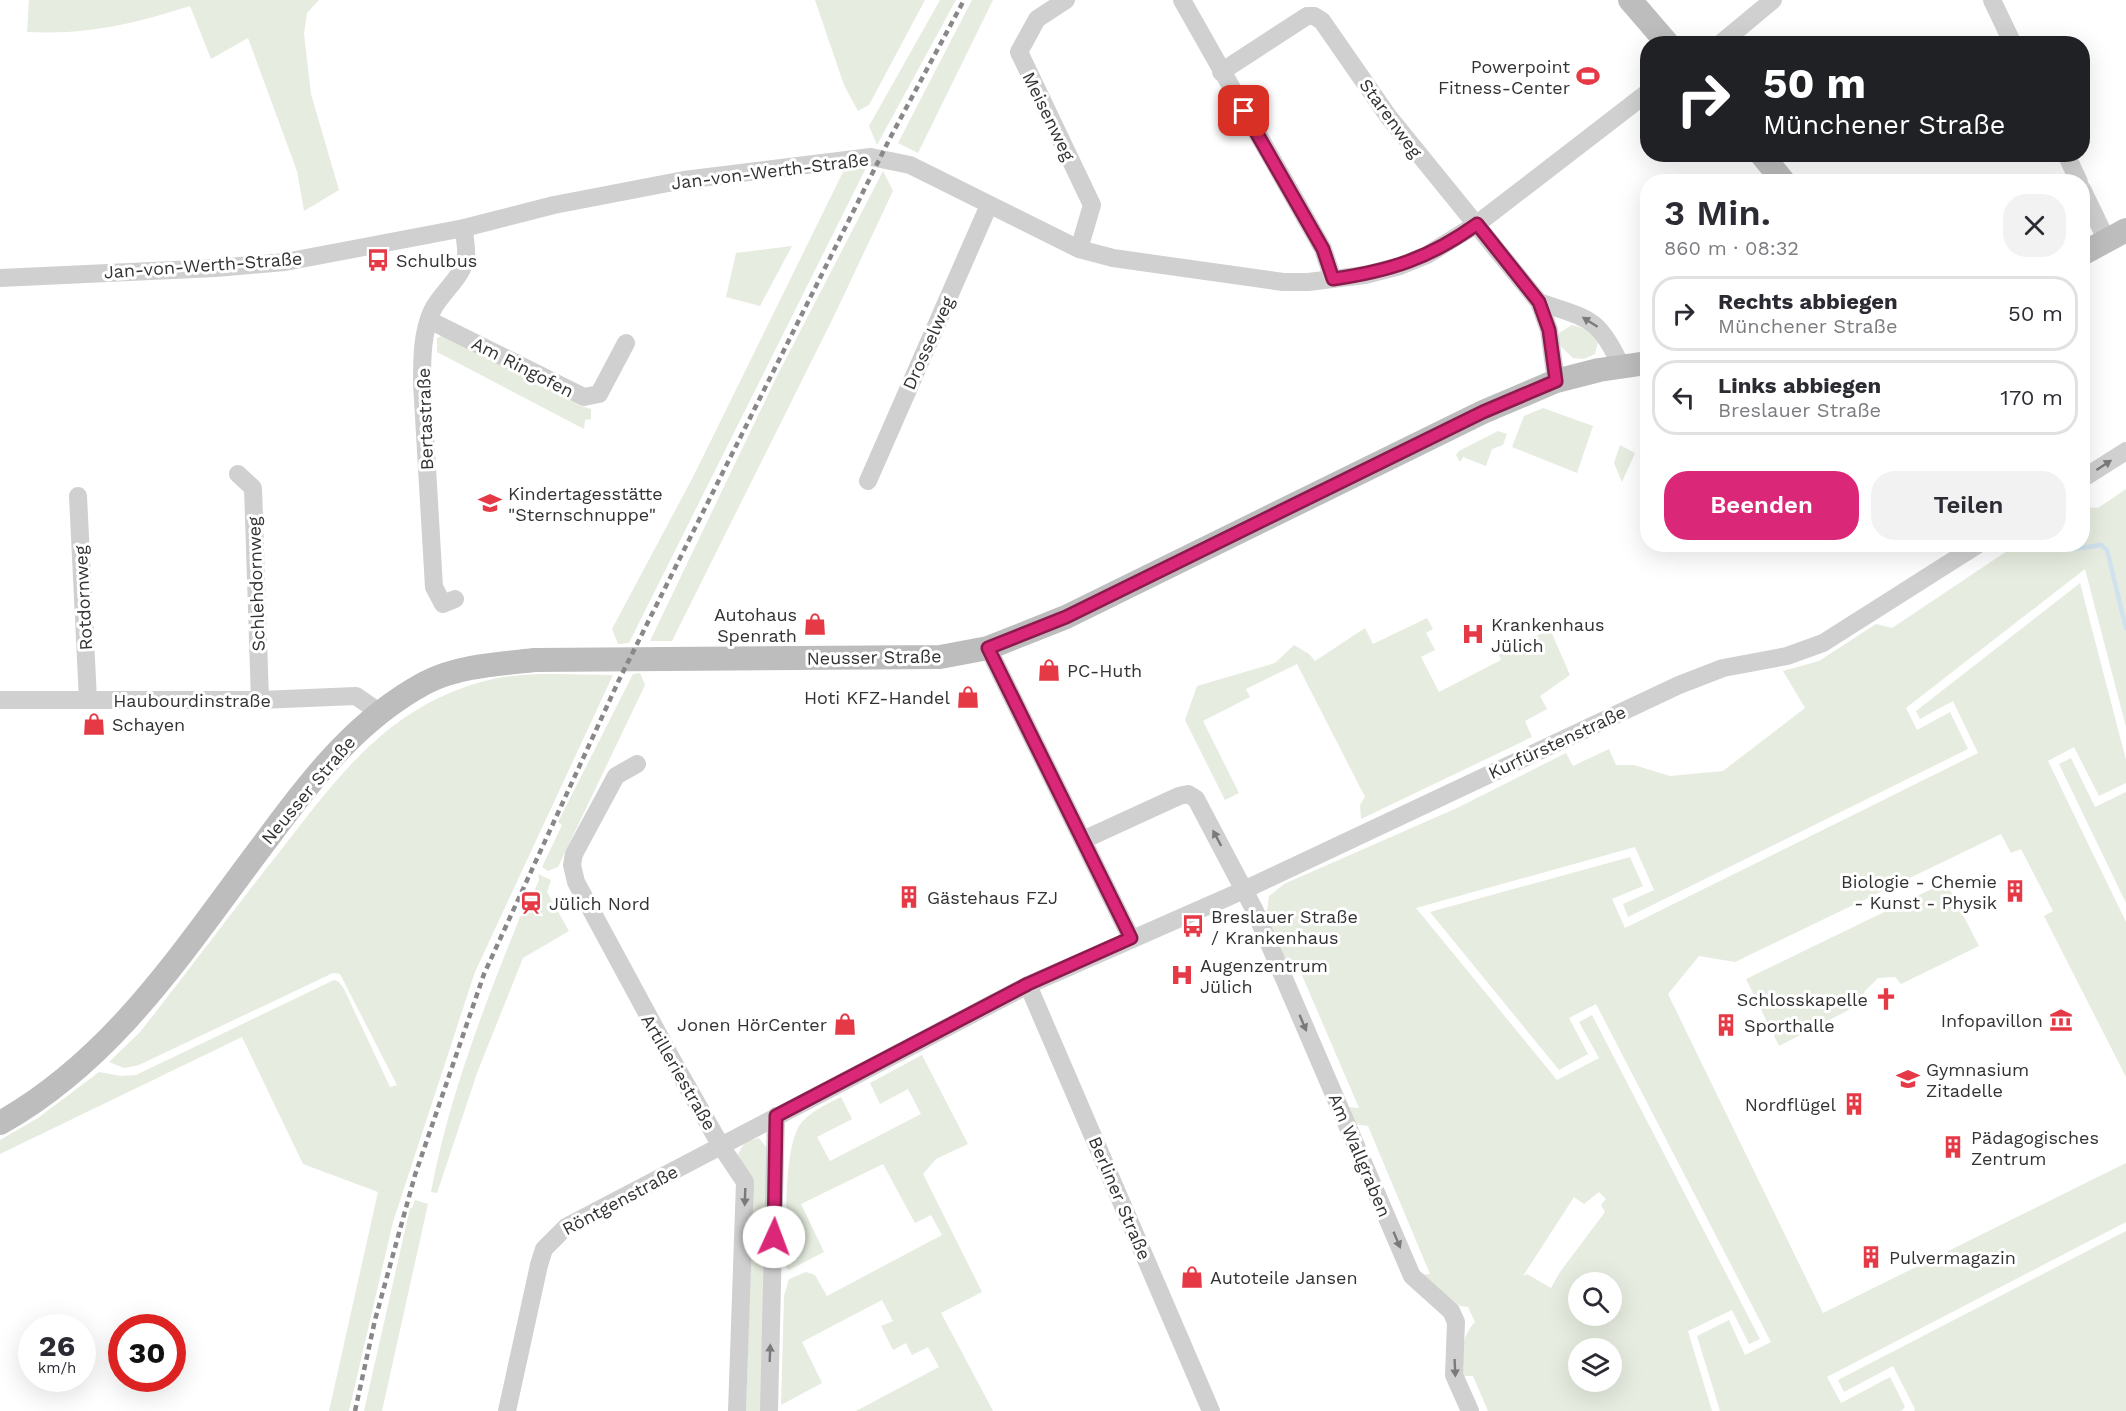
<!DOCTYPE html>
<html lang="de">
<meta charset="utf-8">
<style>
body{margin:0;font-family:"Work Sans",sans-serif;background:#f2f2f3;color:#2b2b33;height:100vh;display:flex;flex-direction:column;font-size:22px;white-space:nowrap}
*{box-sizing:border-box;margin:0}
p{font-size:20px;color:#7c7c81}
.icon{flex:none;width:33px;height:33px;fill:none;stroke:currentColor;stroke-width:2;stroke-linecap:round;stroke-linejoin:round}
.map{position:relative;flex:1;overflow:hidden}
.sheet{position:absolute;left:1640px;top:174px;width:450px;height:378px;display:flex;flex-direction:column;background:#fff;border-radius:24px;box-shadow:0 6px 24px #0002}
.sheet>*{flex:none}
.guide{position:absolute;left:1640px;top:36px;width:450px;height:126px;border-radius:24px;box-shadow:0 6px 24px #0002;background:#202124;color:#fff;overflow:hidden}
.buttons{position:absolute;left:1568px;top:1272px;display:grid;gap:12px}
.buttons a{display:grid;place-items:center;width:54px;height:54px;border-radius:50%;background:#fff;box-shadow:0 6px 24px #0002;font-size:30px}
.speed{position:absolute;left:18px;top:1314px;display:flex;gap:12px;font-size:30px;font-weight:700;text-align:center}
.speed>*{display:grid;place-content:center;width:78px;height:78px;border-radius:50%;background:#fff;box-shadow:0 6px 24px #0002;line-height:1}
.speed small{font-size:15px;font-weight:400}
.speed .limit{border:9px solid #d22;background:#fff;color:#111}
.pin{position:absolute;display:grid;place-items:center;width:51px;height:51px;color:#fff;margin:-26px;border-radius:12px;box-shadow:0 3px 9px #0006}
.me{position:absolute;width:66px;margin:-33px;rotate:2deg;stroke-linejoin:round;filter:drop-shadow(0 0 4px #0008)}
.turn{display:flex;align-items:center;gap:21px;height:126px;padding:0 24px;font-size:27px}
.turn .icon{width:78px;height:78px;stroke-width:2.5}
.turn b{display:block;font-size:42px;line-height:51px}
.round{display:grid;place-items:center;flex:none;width:63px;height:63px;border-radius:24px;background:#f2f2f3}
.headline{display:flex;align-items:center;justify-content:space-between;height:102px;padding:0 24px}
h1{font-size:36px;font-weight:600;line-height:45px}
.button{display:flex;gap:12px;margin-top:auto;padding:12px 24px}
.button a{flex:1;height:69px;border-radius:24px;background:#db2777;color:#fff;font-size:24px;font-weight:600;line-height:69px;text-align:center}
.button a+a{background:#f2f2f3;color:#2b2b33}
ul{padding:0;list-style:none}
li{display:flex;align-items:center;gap:18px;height:75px;margin:0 12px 9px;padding:0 12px;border:3px solid #e1e1e2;border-radius:24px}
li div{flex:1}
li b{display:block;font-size:22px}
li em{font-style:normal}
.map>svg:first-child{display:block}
.green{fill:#e6ecdf;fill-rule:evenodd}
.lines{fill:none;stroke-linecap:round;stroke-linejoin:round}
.stream{stroke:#cfe2ee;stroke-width:4.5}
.minor{stroke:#d0d0d0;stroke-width:18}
.secondary{stroke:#bdbdbd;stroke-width:24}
.rail{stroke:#888;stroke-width:4.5;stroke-dasharray:6 4.5;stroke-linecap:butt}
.oneway{fill:#7a7a7a}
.route-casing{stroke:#8e194d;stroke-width:15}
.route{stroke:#db2777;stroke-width:10}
.labels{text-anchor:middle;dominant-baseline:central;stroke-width:6;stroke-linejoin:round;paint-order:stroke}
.poi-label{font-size:18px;fill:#333;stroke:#fff;text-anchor:start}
.street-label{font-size:18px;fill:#333;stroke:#fff}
</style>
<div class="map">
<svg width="2126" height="1411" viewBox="0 0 2126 1411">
<rect width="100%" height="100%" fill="#fff"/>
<g class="green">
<path d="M29,0H319L307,13L304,34L311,94L339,190L304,211L297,171L248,38L211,59L190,6C132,24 89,35 27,32Z"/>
<polygon points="815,0 925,0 869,105 858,111 844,85"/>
<polygon points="940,0 956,0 877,145 869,126"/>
<polygon points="972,0 993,0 918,153 898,143"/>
<polygon points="866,168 629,643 618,644 612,629 693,477 844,170"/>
<polygon points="883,171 893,191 834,316 672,641 650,641 775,380"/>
<polygon points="792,246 760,306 726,297 736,253"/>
<polygon points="1572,325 1587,329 1598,341 1595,354 1584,359 1573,358 1559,345 1559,333"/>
<polygon points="444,335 581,406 591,409 591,419 585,420 584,429 437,352 437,338"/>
<polygon points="1543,408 1593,426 1577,473 1512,447 1524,416"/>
<polygon points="1498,431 1507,434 1503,445 1492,449 1486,466 1463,457 1460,462 1456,455 1459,451"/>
<polygon points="1620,445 1635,453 1622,482 1614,463"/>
<path d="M2126,489V727L2085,569L1906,708L1917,730L1950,712L1968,749L1628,917L1623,904L1654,890L1635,847L1416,908L1557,1080L1599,1058L1579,1022L1592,1015L1760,1339L1749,1344L1732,1310L1688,1331L1712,1411H1488L1473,1376H1461C1461,1357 1461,1336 1475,1322L1468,1307L1460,1306L1420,1275L1430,1274L1368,1126L1354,1124L1346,1107L1359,1108L1301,973L1287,970L1262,912L1267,910L1269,896L1284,884L1457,808L1566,753L1573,766L1609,749L1616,765H1634L1670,776L1723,771L1805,708L1783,671L1819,661L1876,624L1892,628L2016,545L2082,544V507L2098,508ZM1599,1192L1606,1199L1601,1205L1605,1212L1560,1272L1551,1288L1527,1274L1523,1276L1574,1197L1584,1204ZM1578,1282H1611V1316H1578ZM1578,1348H1611V1382H1578Z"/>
<polygon points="2080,583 2126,760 2126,783 2099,796 2074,747 2048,761 2126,922 2126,1077 2044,916 2053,911 2021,849 2011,853 2001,834 1735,962 1699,956 1668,994 1823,1313 2126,1163 2126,1222 1827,1377 1841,1403 1890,1377 1905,1407 1901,1411 1720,1411 1697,1336 1729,1320 1745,1355 1771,1342 1596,1004 1569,1018 1588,1054 1559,1070 1430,912 1630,857 1643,886 1612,899 1625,928 1978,753 1953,701 1920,719 1916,711"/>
<polygon points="1427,618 1433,629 1426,633 1435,650 1421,657 1439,692 1501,660 1499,655 1550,629 1570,675 1540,696 1547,709 1525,721 1532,737 1361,819 1360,805 1365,797 1297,664 1246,689 1250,697 1203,721 1239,793 1225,800 1185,720 1197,686 1275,663 1294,645 1309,654 1315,661 1365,628 1373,644"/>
<polygon points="640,673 645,685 558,867 548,871 542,867 562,825 558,822 633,674"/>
<path d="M613,675L475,972L393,1222L349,1411H329L378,1192L303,1164L242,1037L0,1154V1140L38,1118L99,1072L121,1076L136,1075L334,980L339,982L344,989L390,1087L397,1085L340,974L333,973L139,1065L124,1068L109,1062L140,1032C186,974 230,914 277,855C335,781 384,709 481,682C522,670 570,675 613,675Z"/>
<polygon points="2071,758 2095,807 2126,792 2126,903 2059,764"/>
<path d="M538,874L551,880L547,892L569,931L523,958L477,1073L437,1193L431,1192C450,1090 490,991 529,895L532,896L539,880Z"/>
<polygon points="1946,882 1979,946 1901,984 1895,977 1878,978 1864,992 1866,1001 1779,1046 1746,979"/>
<path d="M922,1055L968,1144L936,1159L923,1174L982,1292L941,1313L993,1411H856L939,1367L928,1347L912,1355L906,1343L893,1350L881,1326L893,1321L882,1300L802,1342L822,1383L781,1405L784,1296L789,1279L806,1272L815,1275L827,1296L942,1235L931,1215L915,1223L883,1164L801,1204L824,1252L789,1270L786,1268C787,1235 782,1144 802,1122C813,1110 827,1104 841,1097L852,1119L817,1137L830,1161L921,1114L908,1089L880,1104L870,1083Z"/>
<polygon points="759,1138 770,1152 762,1411 746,1411 753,1190 738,1154 745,1142"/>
<polygon points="415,1200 428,1204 382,1411 364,1411 410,1208 412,1208"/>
<polygon points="2126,1231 2126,1411 1914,1411 1915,1409 1893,1366 1844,1392 1838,1380"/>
</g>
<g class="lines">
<polyline class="stream" points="2074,549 2101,545 2107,550 2126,628"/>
<g class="minor">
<polyline points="1066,0 1037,19 1019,52 1092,205 1079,249"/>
<polyline points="1182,0 1323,249 1333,279"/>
<polyline points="1992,0 2013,44"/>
<polyline points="1720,44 1773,0"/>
<polyline points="1221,72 1307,16 1314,16 1322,21 1388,116 1539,302 1549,330 1556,381"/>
<polyline points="2066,154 2079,182"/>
<polyline points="2082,189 2107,241"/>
<polyline points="0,278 216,268 285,262 464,228 554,205 684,180 871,157 910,165 1079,249 1113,258 1283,282 1308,282 1365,275 1400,266 1427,255 1477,224 1647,93"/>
<path d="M1539,302C1588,319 1598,316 1621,366"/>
<polyline points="429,320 584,397 599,394 626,343"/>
<polyline points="238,474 253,488 260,700"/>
<polyline points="2082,479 2126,451"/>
<polyline points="868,481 989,205"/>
<polyline points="78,496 88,700"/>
<path d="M455,599L443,604L434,587L422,383C422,359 422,333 432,311C441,292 463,278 466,256C467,247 464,237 464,228"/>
<polyline points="988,648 1131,938"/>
<polyline points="0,700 260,700 356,696 379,712"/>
<polyline points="637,764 616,776 574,854 572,865 576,882 675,1065 721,1146 745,1182 737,1411"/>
<polyline points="1083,840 1179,796 1188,794 1196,799 1255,911 1412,1276 1451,1311 1456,1322 1454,1375 1470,1411"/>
<polyline points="1028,985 1211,1411"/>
<polyline points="507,1411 539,1265 544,1249 566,1227 1028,985 1244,890 1679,685 1723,668 1787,656 1823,643 1979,544"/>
<polyline points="769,1411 776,1116"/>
</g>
<g class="secondary">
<polyline points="1630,0 1668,44"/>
<polyline points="1761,154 1784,182"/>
<polyline points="2082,254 2126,230"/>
<path d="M0,1123C118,1057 188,943 268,838C312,778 358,719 425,683C457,666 499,664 535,660L940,657L988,648L1066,617L1483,412L1556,381L1599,370L1647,363"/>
</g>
<polyline class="rail" points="355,1411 375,1320 415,1175 484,974 619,680 889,140 964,0"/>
</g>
<defs><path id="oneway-solid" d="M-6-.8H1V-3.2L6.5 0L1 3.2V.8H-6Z" transform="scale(1.5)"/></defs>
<g class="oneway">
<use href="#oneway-solid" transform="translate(1590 322) rotate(-148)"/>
<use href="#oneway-solid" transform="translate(2104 465) rotate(-33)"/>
<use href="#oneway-solid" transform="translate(1217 838) rotate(-118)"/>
<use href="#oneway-solid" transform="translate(1303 1023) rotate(67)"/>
<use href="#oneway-solid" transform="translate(745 1197) rotate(92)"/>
<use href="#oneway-solid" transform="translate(1397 1240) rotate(67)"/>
<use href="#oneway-solid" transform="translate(770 1353) rotate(-88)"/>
<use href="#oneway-solid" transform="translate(1455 1368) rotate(87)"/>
</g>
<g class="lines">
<g class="route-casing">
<path id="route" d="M774,1237L776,1116L1028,984L1131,938L988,648L1066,617L1483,412L1556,381L1549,330L1539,302L1477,224C1430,258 1390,271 1333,279L1323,249L1244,111"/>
</g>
<use href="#route" class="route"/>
</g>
<defs>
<g id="stadium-bare" transform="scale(1.8)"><path d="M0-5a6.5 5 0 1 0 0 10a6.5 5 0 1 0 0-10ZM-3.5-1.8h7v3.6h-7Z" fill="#e63946" stroke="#fff" stroke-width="2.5" paint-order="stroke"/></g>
<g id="bus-bare" transform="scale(1.8)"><path d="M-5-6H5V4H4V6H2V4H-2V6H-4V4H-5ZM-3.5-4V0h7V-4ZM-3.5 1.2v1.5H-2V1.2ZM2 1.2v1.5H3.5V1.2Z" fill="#e63946" stroke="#fff" stroke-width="2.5" paint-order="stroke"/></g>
<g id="school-bare" transform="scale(1.8)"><path d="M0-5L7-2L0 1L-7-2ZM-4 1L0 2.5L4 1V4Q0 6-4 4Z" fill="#e63946" stroke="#fff" stroke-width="2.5" paint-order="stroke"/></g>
<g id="shop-bare" transform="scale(1.8)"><path d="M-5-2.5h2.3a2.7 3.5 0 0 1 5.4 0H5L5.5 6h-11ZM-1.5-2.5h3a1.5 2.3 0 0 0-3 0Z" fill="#e63946" stroke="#fff" stroke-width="2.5" paint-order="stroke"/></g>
<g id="hospital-bare" transform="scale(1.8)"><path d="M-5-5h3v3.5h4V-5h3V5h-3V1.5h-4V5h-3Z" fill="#e63946" stroke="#fff" stroke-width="2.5" paint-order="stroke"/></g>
<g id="building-bare" transform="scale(1.8)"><path d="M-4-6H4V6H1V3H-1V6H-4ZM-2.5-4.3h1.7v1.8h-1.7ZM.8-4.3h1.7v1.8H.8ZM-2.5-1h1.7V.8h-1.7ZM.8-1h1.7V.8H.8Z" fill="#e63946" stroke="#fff" stroke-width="2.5" paint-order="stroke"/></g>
<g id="station-bare" transform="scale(1.8)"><path d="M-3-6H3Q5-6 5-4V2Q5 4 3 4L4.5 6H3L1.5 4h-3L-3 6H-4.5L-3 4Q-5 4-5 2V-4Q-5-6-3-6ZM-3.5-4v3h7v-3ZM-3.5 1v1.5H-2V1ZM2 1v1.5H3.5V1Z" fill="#e63946" stroke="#fff" stroke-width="2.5" paint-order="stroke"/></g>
<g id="church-bare" transform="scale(1.8)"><path d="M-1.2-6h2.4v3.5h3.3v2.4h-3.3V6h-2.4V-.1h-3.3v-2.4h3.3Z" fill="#e63946" stroke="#fff" stroke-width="2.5" paint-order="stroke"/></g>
<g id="museum-bare" transform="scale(1.8)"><path d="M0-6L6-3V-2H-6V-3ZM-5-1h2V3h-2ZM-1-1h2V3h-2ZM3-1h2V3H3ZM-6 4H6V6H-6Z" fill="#e63946" stroke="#fff" stroke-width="2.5" paint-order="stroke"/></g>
</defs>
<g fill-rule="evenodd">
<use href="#stadium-bare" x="1588" y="76"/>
<use href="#bus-bare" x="378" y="260"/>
<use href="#school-bare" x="490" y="503"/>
<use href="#shop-bare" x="815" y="624"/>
<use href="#hospital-bare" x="1473" y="634"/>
<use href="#shop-bare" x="1049" y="670"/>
<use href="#shop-bare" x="968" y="697"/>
<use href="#shop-bare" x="94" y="724"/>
<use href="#building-bare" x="2015" y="891"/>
<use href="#building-bare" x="909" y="897"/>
<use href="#station-bare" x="531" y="903"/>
<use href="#bus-bare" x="1193" y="926"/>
<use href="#hospital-bare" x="1182" y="975"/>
<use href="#church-bare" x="1886" y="999"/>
<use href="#museum-bare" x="2061" y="1020"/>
<use href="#shop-bare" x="845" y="1024"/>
<use href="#building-bare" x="1726" y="1025"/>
<use href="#school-bare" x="1908" y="1079"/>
<use href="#building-bare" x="1854" y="1104"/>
<use href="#building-bare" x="1953" y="1147"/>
<use href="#building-bare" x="1871" y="1257"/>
<use href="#shop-bare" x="1192" y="1277"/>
</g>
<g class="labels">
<g class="poi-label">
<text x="1570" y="66" text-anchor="end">Powerpoint<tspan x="1570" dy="21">Fitness-Center</tspan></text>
<text x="396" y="260">Schulbus</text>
<text x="508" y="493">Kindertagesstätte<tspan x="508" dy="21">"Sternschnuppe"</tspan></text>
<text x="797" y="614" text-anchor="end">Autohaus<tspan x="797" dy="21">Spenrath</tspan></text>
<text x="1491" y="624">Krankenhaus<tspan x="1491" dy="21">Jülich</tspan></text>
<text x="1067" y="670">PC-Huth</text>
<text x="950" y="697" text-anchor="end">Hoti KFZ-Handel</text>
<text x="112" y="724">Schayen</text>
<text x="1997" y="881" text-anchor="end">Biologie - Chemie<tspan x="1997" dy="21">- Kunst - Physik</tspan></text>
<text x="927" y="897">Gästehaus FZJ</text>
<text x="549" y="903">Jülich Nord</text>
<text x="1211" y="916">Breslauer Straße<tspan x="1211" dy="21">/ Krankenhaus</tspan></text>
<text x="1200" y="965">Augenzentrum<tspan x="1200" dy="21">Jülich</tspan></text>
<text x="1868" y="999" text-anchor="end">Schlosskapelle</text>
<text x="2043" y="1020" text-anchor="end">Infopavillon</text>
<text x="827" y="1024" text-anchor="end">Jonen HörCenter</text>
<text x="1744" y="1025">Sporthalle</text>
<text x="1926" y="1069">Gymnasium<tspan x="1926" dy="21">Zitadelle</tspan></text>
<text x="1836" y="1104" text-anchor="end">Nordflügel</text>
<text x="1971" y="1137">Pädagogisches<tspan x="1971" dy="21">Zentrum</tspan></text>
<text x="1889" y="1257">Pulvermagazin</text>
<text x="1210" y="1277">Autoteile Jansen</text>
</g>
<g class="street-label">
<text transform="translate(1049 116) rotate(64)">Meisenweg</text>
<text transform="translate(1391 118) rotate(54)">Starenweg</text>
<text transform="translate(770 171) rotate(-7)">Jan-von-Werth-Straße</text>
<text transform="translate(203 265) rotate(-4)">Jan-von-Werth-Straße</text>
<text transform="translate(928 343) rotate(-66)">Drosselweg</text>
<text transform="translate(523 367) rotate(27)">Am Ringofen</text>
<text transform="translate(425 419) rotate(-92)">Bertastraße</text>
<text transform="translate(256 584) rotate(-92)">Schlehdornweg</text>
<text transform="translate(83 598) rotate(-93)">Rotdornweg</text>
<text transform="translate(874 657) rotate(-1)">Neusser Straße</text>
<text x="192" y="700">Haubourdinstraße</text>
<text transform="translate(1557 742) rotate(-25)">Kurfürstenstraße</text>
<text transform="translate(308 790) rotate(-50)">Neusser Straße</text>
<text transform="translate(679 1072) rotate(60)">Artilleriestraße</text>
<text transform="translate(1360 1155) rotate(67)">Am Wallgraben</text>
<text transform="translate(1120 1198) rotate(67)">Berliner Straße</text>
<text transform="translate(620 1200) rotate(-28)">Röntgenstraße</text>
</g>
</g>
</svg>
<div class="buttons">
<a><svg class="icon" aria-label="search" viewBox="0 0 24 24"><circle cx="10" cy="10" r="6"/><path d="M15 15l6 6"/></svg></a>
<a><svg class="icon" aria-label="layers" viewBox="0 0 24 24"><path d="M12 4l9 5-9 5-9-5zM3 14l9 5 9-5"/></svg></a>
</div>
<div class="speed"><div>26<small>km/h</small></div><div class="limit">30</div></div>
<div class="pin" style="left:1244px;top:111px;background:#d93025"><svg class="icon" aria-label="arrive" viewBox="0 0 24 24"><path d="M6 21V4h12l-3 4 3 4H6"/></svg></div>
<svg class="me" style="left:774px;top:1237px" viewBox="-20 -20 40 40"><circle r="19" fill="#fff"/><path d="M0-13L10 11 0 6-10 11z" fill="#db2777"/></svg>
<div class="guide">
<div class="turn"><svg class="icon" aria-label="right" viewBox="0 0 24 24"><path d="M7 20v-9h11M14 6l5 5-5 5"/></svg><div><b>50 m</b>Münchener Straße</div></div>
</div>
<section class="sheet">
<div class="headline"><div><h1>3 Min.</h1><p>860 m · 08:32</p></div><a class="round"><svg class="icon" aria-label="close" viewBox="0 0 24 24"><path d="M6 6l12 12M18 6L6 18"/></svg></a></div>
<ul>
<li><svg class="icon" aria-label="right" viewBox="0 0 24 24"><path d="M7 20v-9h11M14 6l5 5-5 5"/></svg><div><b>Rechts abbiegen</b><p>Münchener Straße</p></div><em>50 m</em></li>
<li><svg class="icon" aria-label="left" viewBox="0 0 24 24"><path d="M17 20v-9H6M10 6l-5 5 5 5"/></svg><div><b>Links abbiegen</b><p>Breslauer Straße</p></div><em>170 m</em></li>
</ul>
<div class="button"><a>Beenden</a><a>Teilen</a></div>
</section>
</div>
